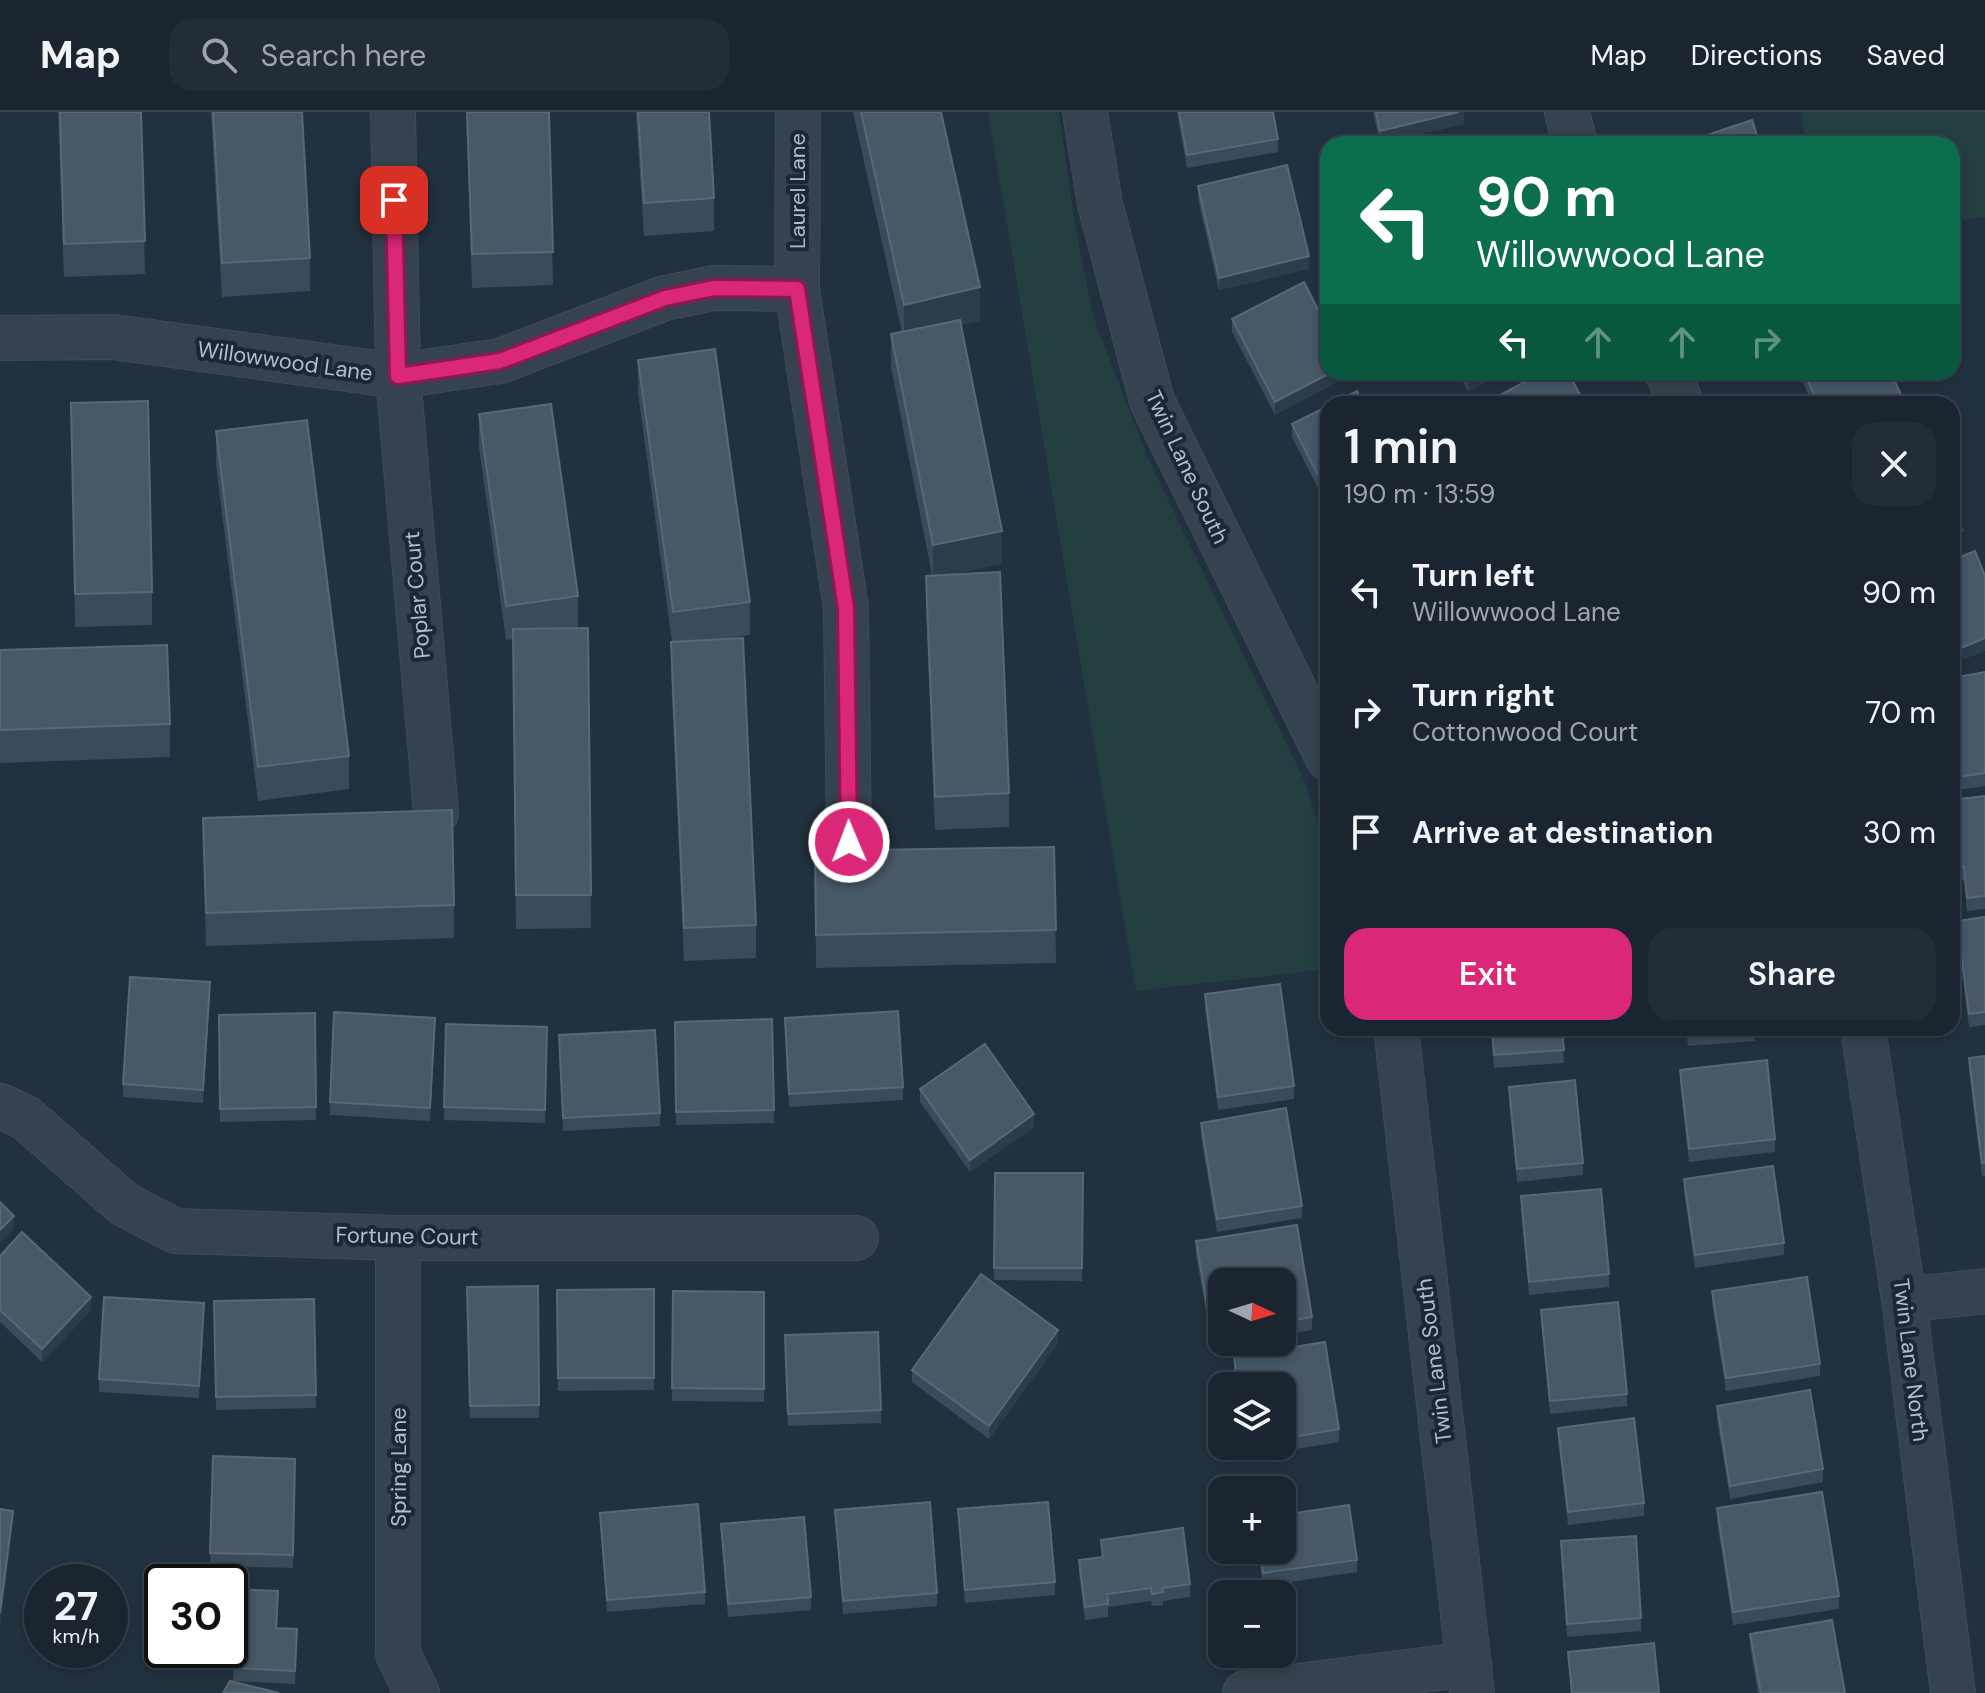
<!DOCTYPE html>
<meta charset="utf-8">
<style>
body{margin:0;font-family:"DM Sans",sans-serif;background:#232d37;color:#f1f3f6;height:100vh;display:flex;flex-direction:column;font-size:30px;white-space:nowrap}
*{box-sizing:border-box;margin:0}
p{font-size:26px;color:#9fa5aa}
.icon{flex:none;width:44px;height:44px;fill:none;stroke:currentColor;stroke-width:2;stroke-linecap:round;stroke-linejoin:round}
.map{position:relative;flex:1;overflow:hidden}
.sheet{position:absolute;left:1320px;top:284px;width:640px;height:640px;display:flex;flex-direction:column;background:#1a252f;border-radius:24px;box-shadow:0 4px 12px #0003,0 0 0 2px #38424b}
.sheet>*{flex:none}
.banner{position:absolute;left:1320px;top:24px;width:640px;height:244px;border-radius:24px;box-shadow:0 4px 12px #0003,0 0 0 2px #38424b;background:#0b6e4f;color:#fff;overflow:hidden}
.needle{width:52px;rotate:94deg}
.controls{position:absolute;left:1208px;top:1156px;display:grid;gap:16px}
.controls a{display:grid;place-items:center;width:88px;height:88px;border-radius:16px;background:#1a252f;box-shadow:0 4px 12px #0003,0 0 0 2px #38424b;font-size:40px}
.speed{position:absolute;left:24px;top:1452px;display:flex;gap:16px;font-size:40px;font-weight:700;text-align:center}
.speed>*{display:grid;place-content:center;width:104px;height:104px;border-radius:50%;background:#1a252f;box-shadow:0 4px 12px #0003,0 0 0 2px #38424b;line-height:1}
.speed small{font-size:20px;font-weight:400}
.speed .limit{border:4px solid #111;border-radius:12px;background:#fff;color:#111}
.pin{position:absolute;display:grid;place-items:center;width:68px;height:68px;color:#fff;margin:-34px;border-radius:16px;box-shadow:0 4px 12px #0006}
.me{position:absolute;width:88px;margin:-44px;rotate:359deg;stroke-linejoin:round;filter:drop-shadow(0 0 6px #0008)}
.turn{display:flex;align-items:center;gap:28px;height:168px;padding:0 24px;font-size:36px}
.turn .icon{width:104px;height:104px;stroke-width:2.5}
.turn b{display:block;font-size:56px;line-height:68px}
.lanes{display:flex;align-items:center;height:76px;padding:0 24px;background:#0003;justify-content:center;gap:40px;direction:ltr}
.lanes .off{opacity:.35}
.round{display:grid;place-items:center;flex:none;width:84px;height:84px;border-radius:24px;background:#232d37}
.head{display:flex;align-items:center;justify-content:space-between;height:136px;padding:0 24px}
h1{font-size:48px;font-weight:600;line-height:60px}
.button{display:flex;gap:16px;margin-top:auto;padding:16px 24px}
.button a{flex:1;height:92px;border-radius:24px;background:#db2777;color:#fff;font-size:32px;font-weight:600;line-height:92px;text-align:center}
.button a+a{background:#232d37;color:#f1f3f6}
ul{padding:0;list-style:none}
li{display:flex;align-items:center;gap:24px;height:120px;padding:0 24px}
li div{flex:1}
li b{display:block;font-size:30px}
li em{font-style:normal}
header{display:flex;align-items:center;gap:48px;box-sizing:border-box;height:112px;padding:0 40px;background:#1a252f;border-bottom:2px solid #38424b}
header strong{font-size:38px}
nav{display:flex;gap:44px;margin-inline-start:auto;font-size:28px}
.search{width:560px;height:72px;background:#232d37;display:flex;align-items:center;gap:20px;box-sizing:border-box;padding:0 28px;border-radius:24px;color:#9fa5aa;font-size:30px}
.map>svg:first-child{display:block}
.green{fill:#243f40}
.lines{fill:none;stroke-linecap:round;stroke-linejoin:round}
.minor-casing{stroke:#3f4c58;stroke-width:46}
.minor{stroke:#36434f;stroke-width:44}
.wall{fill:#3a4c5b}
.shaded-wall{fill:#2b3c4b}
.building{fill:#475867;stroke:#586877;stroke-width:2}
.route-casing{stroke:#8e194d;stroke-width:20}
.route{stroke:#db2777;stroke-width:14}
.labels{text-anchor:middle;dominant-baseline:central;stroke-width:8;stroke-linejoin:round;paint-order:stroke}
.street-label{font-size:22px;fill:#b2beca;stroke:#1b2834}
</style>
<header>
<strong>Map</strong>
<div class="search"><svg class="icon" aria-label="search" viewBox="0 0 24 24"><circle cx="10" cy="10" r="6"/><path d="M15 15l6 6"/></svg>Search here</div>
<nav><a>Map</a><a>Directions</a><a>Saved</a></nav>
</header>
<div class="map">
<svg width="1985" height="1581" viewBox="0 0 1985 1581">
<rect width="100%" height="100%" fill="#22313f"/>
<g class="green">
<polygon points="988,0 1059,0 1075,113 1093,204 1148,346 1305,670 1328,742 1328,857 1136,879"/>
<polygon points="1801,0 1985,0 1985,105 1952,109 1952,32 1806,32"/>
</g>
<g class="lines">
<g class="minor-casing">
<g id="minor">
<polyline points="393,0 398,264 436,701"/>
<polyline points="798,0 797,177 846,496 849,730"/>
<polyline points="1085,0 1100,92 1152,289 1328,646"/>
<polyline points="1567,0 1575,32"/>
<polyline points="0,226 114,225 398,264 500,249 665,186 714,176 797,177"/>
<polyline points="1667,260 1682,292"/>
<polyline points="1396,916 1472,1581"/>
<polyline points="1863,916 1904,1188 1953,1581"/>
<polyline points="0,994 26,1006 124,1092 175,1119 398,1126 856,1126"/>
<polyline points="398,1126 398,1542 417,1581"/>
<polyline points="1904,1188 1985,1179"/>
<polyline points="1245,1581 1469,1552"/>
</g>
</g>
<use href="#minor" class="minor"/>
</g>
<g class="wall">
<polygon points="58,0 141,0 145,162 64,165"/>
<polygon points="211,0 302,0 310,146 310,179 222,185"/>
<polygon points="466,0 549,0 553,173 472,176"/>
<polygon points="636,0 709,0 714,86 714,119 644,124"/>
<polygon points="853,0 941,0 980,209 961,213 1002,452 953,462 1009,681 1009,715 935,718 926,497 926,464 932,463 891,255 891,222 902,220"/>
<polygon points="1177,0 1273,0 1278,27 1278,40 1187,56"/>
<polygon points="1373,0 1464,0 1464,12 1380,31"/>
<polygon points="1198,74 1309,157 1219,178 1198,87"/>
<polygon points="1232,207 1346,260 1346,265 1275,303 1232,220"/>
<polygon points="638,248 750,490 750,523 715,528 756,813 756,846 684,849 671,563 671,530 672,530 638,281"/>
<polygon points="1458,260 1507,260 1468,279"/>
<polygon points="1799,260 1891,260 1905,292 1812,292"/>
<polygon points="71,291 152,480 152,513 75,515"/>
<polygon points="1328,294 1328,396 1292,325 1292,312"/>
<polygon points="479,302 578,484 578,516 588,516 591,816 516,817 513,527 506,528 479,335"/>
<polygon points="216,319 349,644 349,677 258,689 216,353"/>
<polygon points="0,538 170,612 170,645 0,651"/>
<polygon points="1985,560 1985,674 1952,679 1952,566"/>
<polygon points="1985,684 1985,797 1967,799 1964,768 1952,770 1952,688"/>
<polygon points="203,706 454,793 454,826 206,834"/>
<polygon points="1054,735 1056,851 816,856 815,739"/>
<polygon points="1985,805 1985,913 1969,915 1957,821 1957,809"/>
<polygon points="1205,882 1294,974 1294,987 1218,998 1205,895"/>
<polygon points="210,883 203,991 123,985 123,972"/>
<polygon points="315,901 316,1008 220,1010 219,903"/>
<polygon points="785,906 903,975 903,988 789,995"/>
<polygon points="772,907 774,1011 676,1013 675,910"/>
<polygon points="446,912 547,915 545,1011 444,1008"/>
<polygon points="1491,916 1562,916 1564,951 1494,956"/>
<polygon points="1686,916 1755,916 1755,929 1688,934"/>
<polygon points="435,918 430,1009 330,1003 330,990"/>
<polygon points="559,923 660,1001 660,1014 563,1019"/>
<polygon points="1985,944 1985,1064 1982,1064 1969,959 1969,946"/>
<polygon points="1680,958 1775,1027 1775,1040 1689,1050 1680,971"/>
<polygon points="1509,975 1583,1051 1583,1063 1517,1070 1509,988"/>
<polygon points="920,977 1034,1015 970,1060 920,990"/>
<polygon points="1201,1011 1302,1094 1302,1106 1217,1120 1201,1024"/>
<polygon points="995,1061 1083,1061 1082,1169 994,1168"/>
<polygon points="1684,1067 1784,1131 1784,1143 1695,1156 1684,1080"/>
<polygon points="1521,1084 1609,1162 1609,1175 1529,1183 1521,1097"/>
<polygon points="1297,1113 1312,1205 1312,1218 1282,1223 1282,1170 1222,1170 1222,1230 1240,1230 1212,1235 1196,1142 1196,1129"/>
<polygon points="0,1144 91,1198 42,1250 0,1210"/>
<polygon points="538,1174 539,1306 470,1306 467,1175"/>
<polygon points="654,1177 654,1278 558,1279 557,1178"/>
<polygon points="673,1179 764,1180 764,1290 672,1289"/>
<polygon points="1712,1179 1820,1252 1820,1264 1726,1279 1712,1192"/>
<polygon points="314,1187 316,1296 216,1298 214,1189"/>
<polygon points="1541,1198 1627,1282 1627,1294 1550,1302 1541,1210"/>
<polygon points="204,1204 199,1286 99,1280 99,1267"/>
<polygon points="1325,1230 1339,1317 1339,1330 1248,1345 1246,1334 1282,1334 1282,1274 1236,1274 1234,1257 1234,1245"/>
<polygon points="1058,1231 989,1327 912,1270 912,1258"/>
<polygon points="785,1236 881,1298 881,1311 788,1314"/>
<polygon points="1717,1294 1823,1357 1823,1370 1730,1387 1717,1307"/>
<polygon points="1558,1316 1644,1391 1644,1404 1568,1413 1558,1328"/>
<polygon points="213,1344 295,1347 293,1456 210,1454"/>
<polygon points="1717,1396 1839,1484 1839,1497 1733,1513 1717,1409"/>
<polygon points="958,1397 1055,1470 1055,1483 965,1491"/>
<polygon points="835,1398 937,1481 937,1494 843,1502"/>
<polygon points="600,1401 705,1480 705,1492 607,1500"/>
<polygon points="721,1412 811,1485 811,1498 728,1505"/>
<polygon points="1101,1428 1190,1472 1190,1485 1163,1489 1163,1493 1152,1494 1151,1489 1108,1495 1108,1505 1085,1508 1079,1461 1079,1448 1102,1445"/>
<polygon points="1561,1429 1641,1506 1641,1519 1567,1525"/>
<polygon points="1258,1438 1282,1438 1357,1448 1357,1460 1263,1474"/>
<polygon points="230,1477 278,1492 277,1517 297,1517 295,1572 233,1569 234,1531 230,1531"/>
<polygon points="1750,1522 1845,1581 1758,1581 1750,1535"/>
<polygon points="1568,1540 1659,1581 1571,1581"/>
</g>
<g class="shaded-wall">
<polygon points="1459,0 1464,0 1464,12 1380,31 1380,19"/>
<polygon points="1309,144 1309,157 1219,178 1219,166"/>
<polygon points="980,175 980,209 904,226 904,193"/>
<polygon points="1332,260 1346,260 1346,265 1275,303 1275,290"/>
<polygon points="1481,260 1507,260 1468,279 1468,266"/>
<polygon points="1962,418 1962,431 1952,436 1952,423"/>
<polygon points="1002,419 1002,452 933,467 933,433"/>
<polygon points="1985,526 1985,539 1952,552 1952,540"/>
<polygon points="210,870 210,883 203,991 203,978"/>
<polygon points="435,906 435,918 430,1009 430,996"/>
<polygon points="1034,1002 1034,1015 970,1060 970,1048"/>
<polygon points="14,1104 14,1117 0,1131 0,1118"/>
<polygon points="91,1185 91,1198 42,1250 42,1237"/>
<polygon points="204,1191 204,1204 199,1286 199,1274"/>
<polygon points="1058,1218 1058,1231 989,1327 989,1314"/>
<polygon points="13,1399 13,1412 0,1514 0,1501"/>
</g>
<g class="building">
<polygon points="60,0 141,0 145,129 64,132"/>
<polygon points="213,0 302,0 310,146 222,151"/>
<polygon points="467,0 549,0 553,140 472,142"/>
<polygon points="638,0 709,0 714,86 644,91"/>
<polygon points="861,0 941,0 980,175 904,193"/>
<polygon points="1179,0 1273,0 1278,27 1187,43"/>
<polygon points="1376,0 1459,0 1380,19"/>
<polygon points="1752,8 1760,32 1687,32 1686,30"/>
<polygon points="1287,53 1309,144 1219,166 1198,74"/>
<polygon points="1304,170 1328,217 1328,260 1332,260 1275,290 1232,207"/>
<polygon points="960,208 1002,419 933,433 891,222"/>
<polygon points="715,237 750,490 673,500 638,248"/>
<polygon points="1464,260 1481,260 1468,266"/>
<polygon points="1543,260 1568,260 1585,292 1488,292 1487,290"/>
<polygon points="1804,260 1891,260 1905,292 1818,292"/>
<polygon points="1357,279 1364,292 1331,292"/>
<polygon points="148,289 152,480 75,482 71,291"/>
<polygon points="551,292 578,484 506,494 479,302"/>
<polygon points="1328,294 1328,383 1292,312"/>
<polygon points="307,308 349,644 258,655 216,319"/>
<polygon points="1952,397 1962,418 1952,423"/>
<polygon points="1975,439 1985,464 1985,526 1952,540 1952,448"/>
<polygon points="1000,460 1009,681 935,685 926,464"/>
<polygon points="588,516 591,783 516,783 513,517"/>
<polygon points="743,526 756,813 684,816 671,530"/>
<polygon points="167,533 170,612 0,618 0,538"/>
<polygon points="1985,560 1985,661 1952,666 1952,566"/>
<polygon points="1985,684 1985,784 1967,786 1964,755 1952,757 1952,688"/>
<polygon points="452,698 454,793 206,801 203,706"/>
<polygon points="1054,735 1056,818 816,823 815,739"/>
<polygon points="1985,805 1985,900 1969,902 1957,809"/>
<polygon points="130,865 210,870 203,978 123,972"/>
<polygon points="1280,872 1294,974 1218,985 1205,882"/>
<polygon points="898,899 903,975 789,982 785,906"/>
<polygon points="334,900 435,906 430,996 330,990"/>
<polygon points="315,901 316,995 220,997 219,903"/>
<polygon points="772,907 774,998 676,1000 675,910"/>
<polygon points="446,912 547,915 545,998 444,995"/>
<polygon points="1492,916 1562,916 1564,938 1494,943"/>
<polygon points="1687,916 1755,916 1755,917 1688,921"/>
<polygon points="655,918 660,1001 563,1006 559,923"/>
<polygon points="985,932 1034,1002 970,1048 920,977"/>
<polygon points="1985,944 1985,1051 1982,1051 1969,946"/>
<polygon points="1767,948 1775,1027 1689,1037 1680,958"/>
<polygon points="1575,968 1583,1051 1517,1057 1509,975"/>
<polygon points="1286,996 1302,1094 1217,1107 1201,1011"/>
<polygon points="1773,1054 1784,1131 1695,1143 1684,1067"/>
<polygon points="995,1061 1083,1061 1082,1156 994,1156"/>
<polygon points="1601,1077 1609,1162 1529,1170 1521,1084"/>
<polygon points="0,1090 14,1104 0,1118"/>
<polygon points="1297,1113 1312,1205 1282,1210 1282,1170 1222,1170 1222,1220 1212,1222 1196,1129"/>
<polygon points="22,1120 91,1185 42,1237 0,1198 0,1144"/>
<polygon points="981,1162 1058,1218 989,1314 912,1258"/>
<polygon points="1807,1165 1820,1252 1726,1266 1712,1179"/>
<polygon points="538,1174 539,1293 470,1294 467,1175"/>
<polygon points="654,1177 654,1266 558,1266 557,1178"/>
<polygon points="673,1179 764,1180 764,1277 672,1276"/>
<polygon points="104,1185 204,1191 199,1274 99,1267"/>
<polygon points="314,1187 316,1283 216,1285 214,1189"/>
<polygon points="1618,1190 1627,1282 1550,1289 1541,1198"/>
<polygon points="878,1220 881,1298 788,1302 785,1223"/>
<polygon points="1325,1230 1339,1317 1282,1327 1282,1274 1238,1274 1234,1245"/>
<polygon points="1810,1278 1823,1357 1730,1374 1717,1294"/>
<polygon points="1634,1306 1644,1391 1568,1400 1558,1316"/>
<polygon points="213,1344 295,1347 293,1443 210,1441"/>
<polygon points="1822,1380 1839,1484 1733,1500 1717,1396"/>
<polygon points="930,1390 937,1481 843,1489 835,1398"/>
<polygon points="1048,1390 1055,1470 965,1478 958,1397"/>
<polygon points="698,1392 705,1480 607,1488 600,1401"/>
<polygon points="1349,1393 1357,1448 1263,1461 1260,1438 1282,1438 1282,1403"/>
<polygon points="0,1397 13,1399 0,1501"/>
<polygon points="804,1405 811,1485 728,1492 721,1412"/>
<polygon points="1183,1416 1190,1472 1162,1476 1163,1480 1152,1482 1151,1476 1107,1482 1108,1492 1085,1495 1079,1448 1103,1445 1101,1428"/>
<polygon points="1636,1424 1641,1506 1567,1512 1561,1429"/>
<polygon points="230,1477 278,1479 276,1516 297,1517 295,1559 233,1556 235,1518 230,1518"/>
<polygon points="1832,1508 1845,1581 1761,1581 1750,1522"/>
<polygon points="1654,1531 1659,1581 1572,1581 1568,1540"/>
<polygon points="230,1569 279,1581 223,1581"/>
</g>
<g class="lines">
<g class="route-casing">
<polyline id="route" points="394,88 398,264 500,249 665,186 714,176 797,177 846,496 849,730"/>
</g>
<use href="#route" class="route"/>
</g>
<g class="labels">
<g class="street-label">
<text transform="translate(797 79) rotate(-90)">Laurel Lane</text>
<text transform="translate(285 249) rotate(8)">Willowwood Lane</text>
<text transform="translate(1187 355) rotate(65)">Twin Lane South</text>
<text transform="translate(417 483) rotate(-95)">Poplar Court</text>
<text transform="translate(407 1124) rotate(1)">Fortune Court</text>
<text transform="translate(1911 1248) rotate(83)">Twin Lane North</text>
<text transform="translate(1434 1249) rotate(-97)">Twin Lane South</text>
<text transform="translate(398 1355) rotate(-90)">Spring Lane</text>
</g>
</g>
</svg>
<div class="controls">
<a><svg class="needle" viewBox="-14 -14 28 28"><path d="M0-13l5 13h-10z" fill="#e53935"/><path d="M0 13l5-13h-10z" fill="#9fa5aa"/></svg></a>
<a><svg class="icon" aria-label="layers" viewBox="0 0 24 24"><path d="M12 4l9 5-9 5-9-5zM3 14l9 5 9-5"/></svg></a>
<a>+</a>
<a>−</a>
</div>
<div class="speed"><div>27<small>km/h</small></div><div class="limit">30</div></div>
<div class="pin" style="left:394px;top:88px;background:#d93025"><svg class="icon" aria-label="arrive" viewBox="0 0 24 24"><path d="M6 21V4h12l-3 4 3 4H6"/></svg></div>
<svg class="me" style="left:849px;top:730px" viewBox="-20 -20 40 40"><circle r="17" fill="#db2777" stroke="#fff" stroke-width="3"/><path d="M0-11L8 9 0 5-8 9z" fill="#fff"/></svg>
<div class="banner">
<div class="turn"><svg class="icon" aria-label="left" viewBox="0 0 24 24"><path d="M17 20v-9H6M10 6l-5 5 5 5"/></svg><div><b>90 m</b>Willowwood Lane</div></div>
<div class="lanes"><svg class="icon" aria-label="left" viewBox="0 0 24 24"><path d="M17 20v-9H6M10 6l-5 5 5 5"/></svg><svg class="icon off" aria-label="ahead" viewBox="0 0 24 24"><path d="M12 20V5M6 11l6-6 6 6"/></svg><svg class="icon off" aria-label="ahead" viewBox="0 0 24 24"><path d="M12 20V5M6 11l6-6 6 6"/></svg><svg class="icon off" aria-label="right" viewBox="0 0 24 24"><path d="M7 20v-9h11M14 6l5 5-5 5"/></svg></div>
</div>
<section class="sheet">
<div class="head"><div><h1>1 min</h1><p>190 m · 13:59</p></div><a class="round"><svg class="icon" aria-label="close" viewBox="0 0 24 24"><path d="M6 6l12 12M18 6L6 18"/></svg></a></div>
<ul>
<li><svg class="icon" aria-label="left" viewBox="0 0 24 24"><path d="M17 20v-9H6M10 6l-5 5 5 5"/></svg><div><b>Turn left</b><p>Willowwood Lane</p></div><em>90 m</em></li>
<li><svg class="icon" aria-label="right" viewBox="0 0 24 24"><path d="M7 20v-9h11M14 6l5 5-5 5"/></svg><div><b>Turn right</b><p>Cottonwood Court</p></div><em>70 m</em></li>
<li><svg class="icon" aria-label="arrive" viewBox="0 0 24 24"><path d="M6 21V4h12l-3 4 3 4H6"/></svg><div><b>Arrive at destination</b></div><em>30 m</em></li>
</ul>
<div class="button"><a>Exit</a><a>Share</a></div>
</section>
</div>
